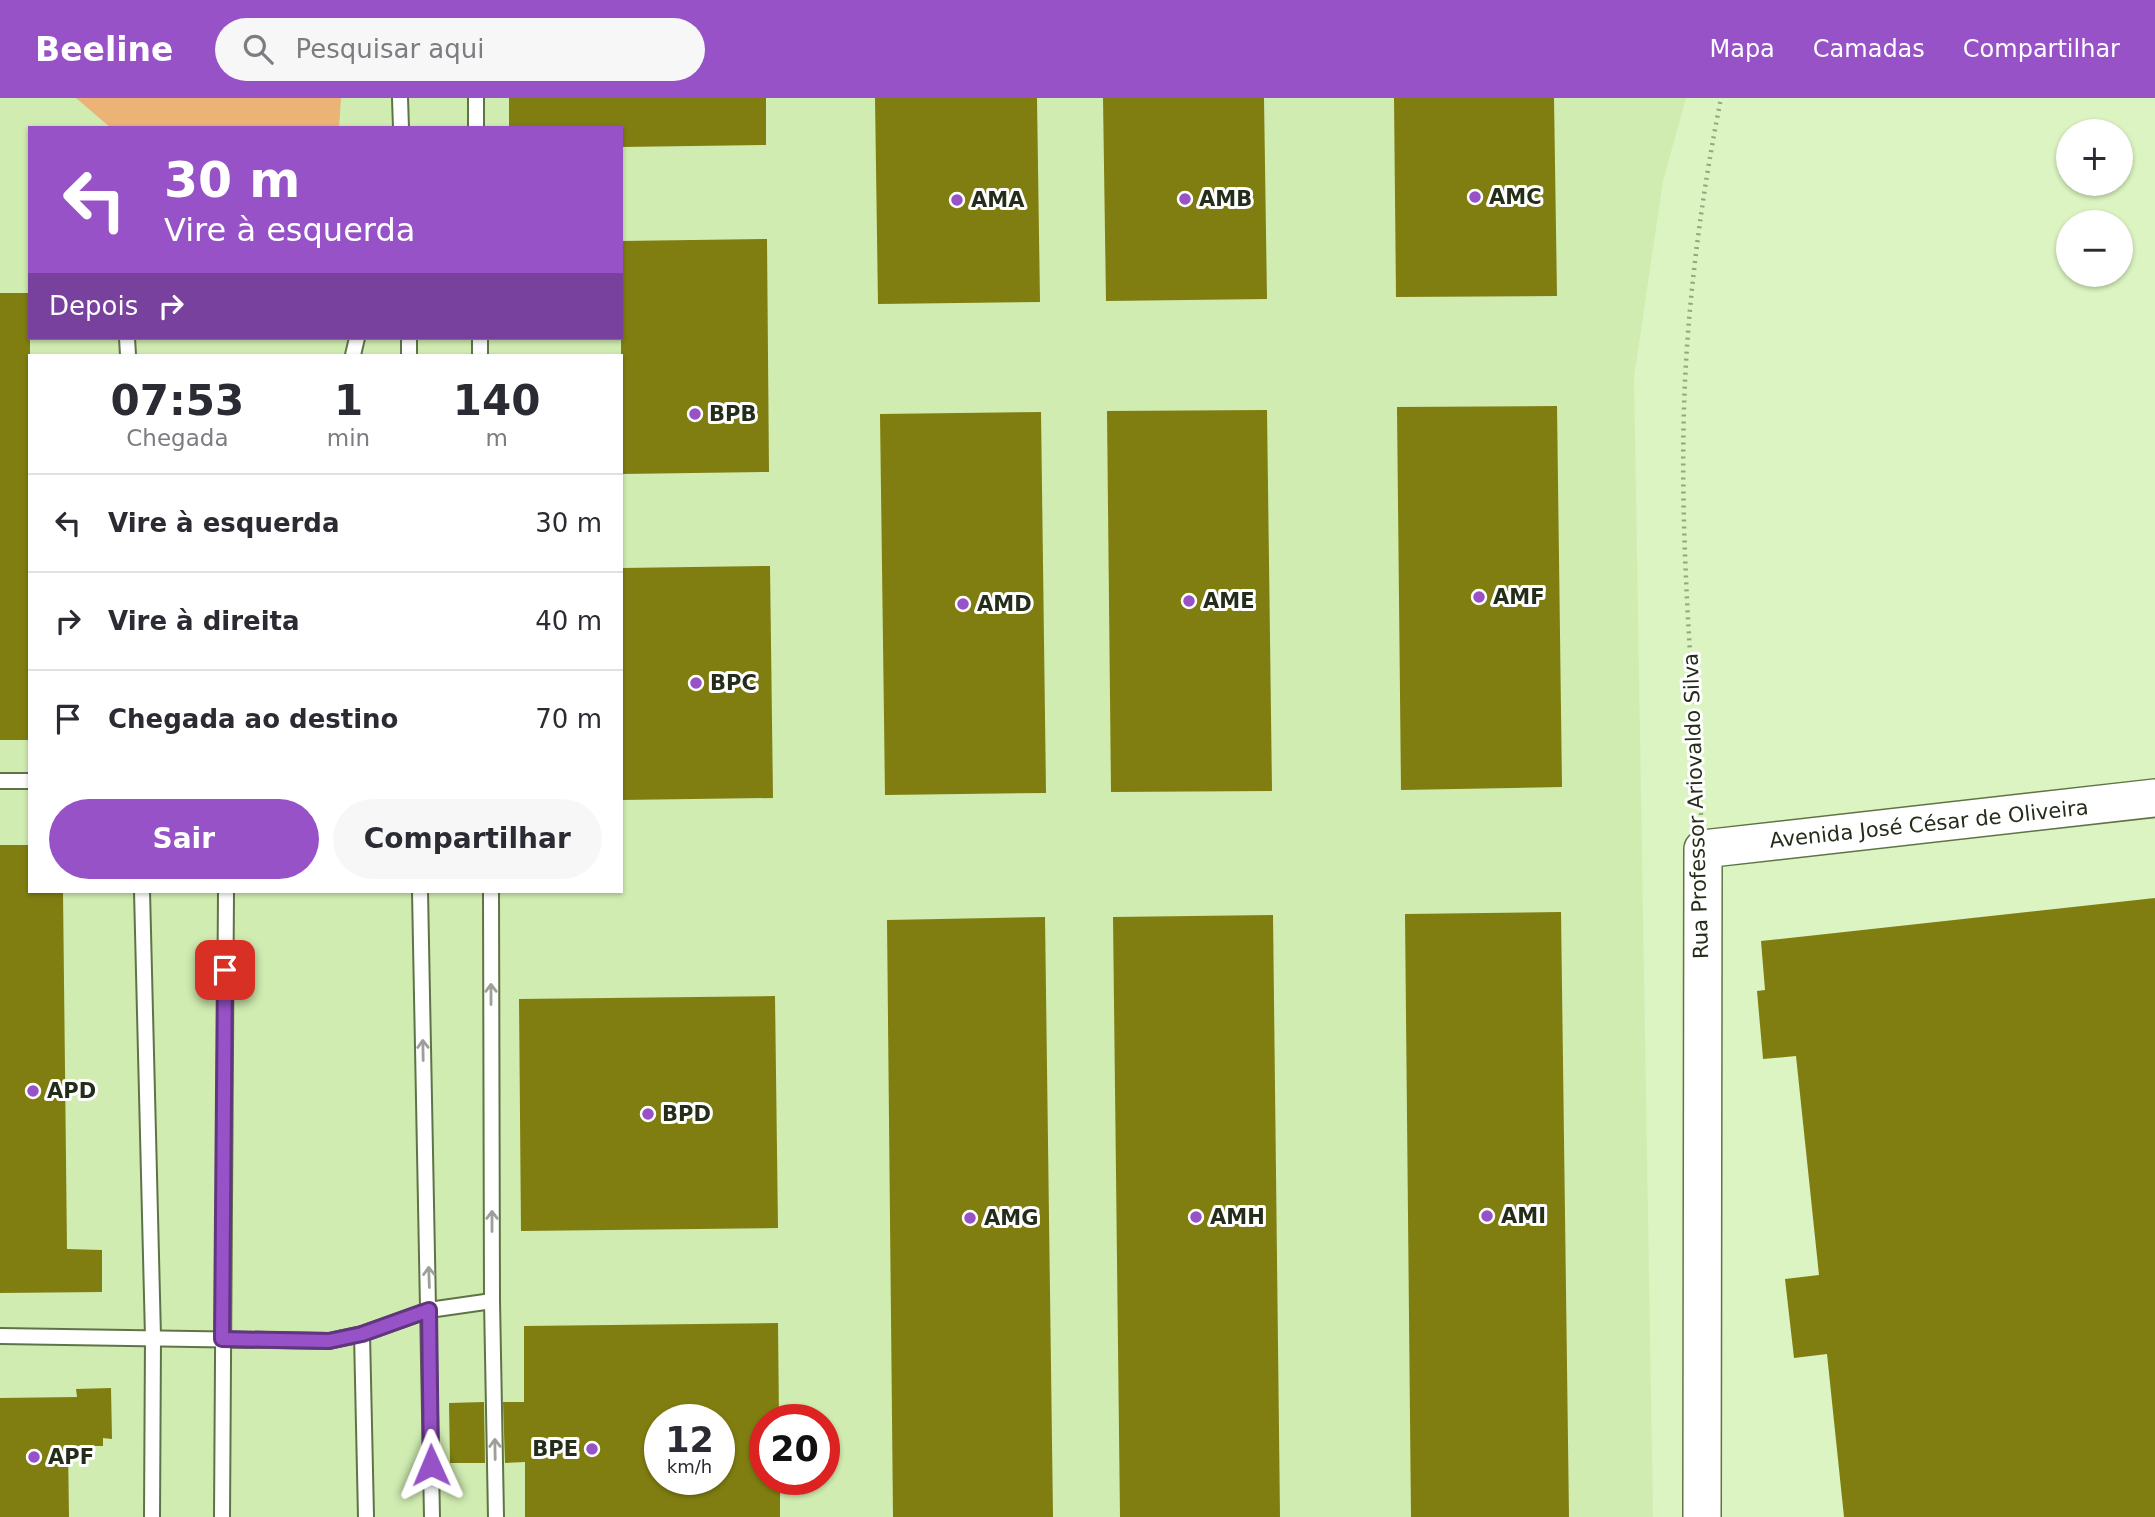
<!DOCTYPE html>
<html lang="pt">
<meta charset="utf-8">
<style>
body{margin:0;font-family:"DejaVu Sans",sans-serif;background:#f7f7f7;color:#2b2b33;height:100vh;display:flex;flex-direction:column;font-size:26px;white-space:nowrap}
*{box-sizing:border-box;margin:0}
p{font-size:23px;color:#7c7c81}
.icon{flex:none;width:38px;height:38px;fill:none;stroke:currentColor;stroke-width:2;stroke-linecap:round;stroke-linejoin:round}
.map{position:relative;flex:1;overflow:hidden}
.side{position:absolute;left:28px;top:256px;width:595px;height:539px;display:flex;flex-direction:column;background:#fff;border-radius:0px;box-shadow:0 2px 5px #0004}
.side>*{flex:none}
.hud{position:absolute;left:28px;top:28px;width:595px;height:214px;border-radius:0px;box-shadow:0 2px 5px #0004;background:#9652c6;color:#fff;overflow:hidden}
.buttons{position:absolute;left:2056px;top:21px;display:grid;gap:14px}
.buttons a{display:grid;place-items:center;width:77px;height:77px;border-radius:50%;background:#fff;box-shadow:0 2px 5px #0004;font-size:35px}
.speed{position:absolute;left:644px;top:1306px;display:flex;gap:14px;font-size:35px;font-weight:700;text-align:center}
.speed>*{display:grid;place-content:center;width:91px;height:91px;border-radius:50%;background:#fff;box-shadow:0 2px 5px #0004;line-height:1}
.speed small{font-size:18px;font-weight:400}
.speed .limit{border:10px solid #d22;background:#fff;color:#111}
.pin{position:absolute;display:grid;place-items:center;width:60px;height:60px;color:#fff;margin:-30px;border-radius:14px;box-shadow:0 4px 10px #0006}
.me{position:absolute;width:77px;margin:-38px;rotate:359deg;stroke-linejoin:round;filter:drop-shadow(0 0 5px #0008)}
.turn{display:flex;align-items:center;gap:24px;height:147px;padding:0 21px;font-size:32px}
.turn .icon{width:91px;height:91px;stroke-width:2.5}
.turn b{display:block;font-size:49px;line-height:60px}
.then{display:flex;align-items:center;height:66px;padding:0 21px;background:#0003;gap:14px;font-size:26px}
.eta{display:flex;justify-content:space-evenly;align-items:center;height:119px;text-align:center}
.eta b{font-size:42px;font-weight:700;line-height:49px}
.primary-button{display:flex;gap:14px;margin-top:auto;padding:14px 21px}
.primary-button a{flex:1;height:80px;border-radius:42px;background:#9652c6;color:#fff;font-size:28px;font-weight:700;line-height:80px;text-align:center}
.primary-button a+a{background:#f7f7f7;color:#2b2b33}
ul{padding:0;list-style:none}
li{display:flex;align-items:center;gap:21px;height:98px;padding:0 21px;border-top:2px solid #e1e1e2}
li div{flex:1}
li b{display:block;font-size:26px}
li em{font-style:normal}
header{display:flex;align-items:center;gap:42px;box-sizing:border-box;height:98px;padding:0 35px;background:#9652c6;color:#fff}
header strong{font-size:33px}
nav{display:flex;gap:38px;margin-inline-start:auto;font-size:24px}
.search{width:490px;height:63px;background:#f7f7f7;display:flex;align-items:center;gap:18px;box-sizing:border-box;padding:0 24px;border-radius:38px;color:#7c7c81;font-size:26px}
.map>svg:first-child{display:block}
.built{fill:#d0ecb1;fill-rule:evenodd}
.green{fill:#ebb375}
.building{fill:#807e11;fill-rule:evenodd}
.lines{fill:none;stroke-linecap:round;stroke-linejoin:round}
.service-casing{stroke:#5f7446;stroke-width:18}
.tertiary-casing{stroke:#5f7446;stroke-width:40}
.path{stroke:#93a67f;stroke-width:4.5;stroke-dasharray:2 5;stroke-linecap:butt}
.service{stroke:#fff;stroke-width:14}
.tertiary{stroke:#fff;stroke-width:37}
.oneway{stroke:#9ca098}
.route-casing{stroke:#623581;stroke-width:18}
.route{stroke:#9652c6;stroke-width:12}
.poi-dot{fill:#9652c6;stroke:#fff;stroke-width:2.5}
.labels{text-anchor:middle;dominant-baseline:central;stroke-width:6;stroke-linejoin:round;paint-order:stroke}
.poi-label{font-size:21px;font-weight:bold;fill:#242d19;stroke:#fff;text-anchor:start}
.street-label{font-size:21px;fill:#242d19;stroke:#fff}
</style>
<header>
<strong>Beeline</strong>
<div class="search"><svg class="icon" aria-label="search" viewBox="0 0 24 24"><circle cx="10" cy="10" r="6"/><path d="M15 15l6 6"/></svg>Pesquisar aqui</div>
<nav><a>Mapa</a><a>Camadas</a><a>Compartilhar</a></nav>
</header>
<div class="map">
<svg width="2155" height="1419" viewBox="0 0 2155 1419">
<rect width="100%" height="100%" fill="#dbf4c1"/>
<path class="built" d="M0,0H1686L1663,83L1634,279L1653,1419H0ZM30,30H621V240H30ZM30,257H621V793H30ZM660,1321H719V1381H660ZM765,1321H824V1381H765Z"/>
<polygon class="green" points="76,0 341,0 339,30 111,30"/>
<g class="building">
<polygon points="509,0 766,0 766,47 621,49 621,30 509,30"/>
<polygon points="875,0 1037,0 1040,204 878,206"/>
<polygon points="1103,0 1264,0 1267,201 1106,203"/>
<polygon points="1394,0 1554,0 1557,198 1396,199"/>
<polygon points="767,141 769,374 621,376 621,143"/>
<rect x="0" y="195" width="30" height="447"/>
<polygon points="1557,308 1562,689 1401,692 1397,309"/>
<polygon points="1267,312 1272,693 1111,694 1107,313"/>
<polygon points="1041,314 1046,695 885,697 880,316"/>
<polygon points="770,468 773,700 621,702 621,470"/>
<polygon points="0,747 30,747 30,793 63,793 67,1151 102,1152 102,1194 0,1195"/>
<polygon points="2155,800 2155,1419 1844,1419 1827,1256 1794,1260 1785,1181 1819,1177 1796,958 1763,961 1757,893 1765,892 1761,843"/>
<polygon points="1561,814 1569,1419 1411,1419 1405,816"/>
<polygon points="1273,817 1280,1419 1120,1419 1113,819"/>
<polygon points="1045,819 1053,1419 893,1419 887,822"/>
<polygon points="775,898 778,1130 521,1133 519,901"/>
<path d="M778,1225L779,1321H765V1381H780V1419H525V1364L505,1365L503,1304H524V1228ZM660,1321H719V1381H660Z"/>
<polygon points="111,1290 112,1341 103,1340 103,1348 68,1348 69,1419 0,1419 0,1300 77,1299 76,1291"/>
<polygon points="484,1304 485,1365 450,1365 449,1305"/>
</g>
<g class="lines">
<g class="service-casing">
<g id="service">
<polyline points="400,0 401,30"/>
<polyline points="476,0 476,30"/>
<polyline points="127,240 128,257"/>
<polyline points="409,240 409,257"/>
<polyline points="480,240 480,257"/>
<polyline points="353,257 357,240"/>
<polyline points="0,683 30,683"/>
<polyline points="142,793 153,1239 152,1419"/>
<polyline points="420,793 432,1419"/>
<polyline points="491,793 492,1203 496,1419"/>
<polyline points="362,1236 366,1419"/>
<polyline points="0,1238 329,1243 362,1236 429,1212 492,1203"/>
<polyline points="222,1419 226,793"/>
</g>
</g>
<g class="tertiary-casing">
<polyline id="tertiary" points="1702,1419 1703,751 2155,700"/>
</g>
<path class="path" d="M1701,717C1692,582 1680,445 1684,310C1687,206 1701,101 1721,0"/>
<use href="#service" class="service"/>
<use href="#tertiary" class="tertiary"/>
</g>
<defs><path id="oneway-shaft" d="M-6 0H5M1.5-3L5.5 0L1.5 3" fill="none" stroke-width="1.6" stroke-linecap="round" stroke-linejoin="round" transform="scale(1.75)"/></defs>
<g class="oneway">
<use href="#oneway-shaft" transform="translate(491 896) rotate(-90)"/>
<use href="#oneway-shaft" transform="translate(423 952) rotate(-91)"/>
<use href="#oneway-shaft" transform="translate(492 1123) rotate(-90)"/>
<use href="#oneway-shaft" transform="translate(429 1179) rotate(-92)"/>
<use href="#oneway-shaft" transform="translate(495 1351) rotate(-91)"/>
</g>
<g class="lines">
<g class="route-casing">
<polyline id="route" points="225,872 222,1241 329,1243 362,1236 429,1212 431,1367"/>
</g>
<use href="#route" class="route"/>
</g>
<g class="poi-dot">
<circle cx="1475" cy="99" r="7"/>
<circle cx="1185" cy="101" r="7"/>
<circle cx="957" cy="102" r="7"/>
<circle cx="695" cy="316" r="7"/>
<circle cx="1479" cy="499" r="7"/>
<circle cx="1189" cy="503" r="7"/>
<circle cx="963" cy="506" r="7"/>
<circle cx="696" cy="585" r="7"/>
<circle cx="33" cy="993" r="7"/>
<circle cx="648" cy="1016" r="7"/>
<circle cx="1487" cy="1118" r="7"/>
<circle cx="1196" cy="1119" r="7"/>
<circle cx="970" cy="1120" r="7"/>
<circle cx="592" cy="1351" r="7"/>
<circle cx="34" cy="1359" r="7"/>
</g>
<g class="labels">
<g class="poi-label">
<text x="1489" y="99">AMC</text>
<text x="1199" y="101">AMB</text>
<text x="971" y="102">AMA</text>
<text x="709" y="316">BPB</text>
<text x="1493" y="499">AMF</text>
<text x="1203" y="503">AME</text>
<text x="977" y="506">AMD</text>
<text x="710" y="585">BPC</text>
<text x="47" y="993">APD</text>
<text x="662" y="1016">BPD</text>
<text x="1501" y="1118">AMI</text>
<text x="1210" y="1119">AMH</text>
<text x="984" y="1120">AMG</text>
<text x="578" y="1351" text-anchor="end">BPE</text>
<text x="48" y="1359">APF</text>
</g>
<g class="street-label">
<text transform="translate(1696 708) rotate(-92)">Rua Professor Ariovaldo Silva</text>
<text transform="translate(1929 726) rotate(-6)">Avenida José César de Oliveira</text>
</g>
</g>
</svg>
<div class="buttons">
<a>+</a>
<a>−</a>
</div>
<div class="speed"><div>12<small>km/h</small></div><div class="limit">20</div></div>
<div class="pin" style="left:225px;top:872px;background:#d93025"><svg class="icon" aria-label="arrive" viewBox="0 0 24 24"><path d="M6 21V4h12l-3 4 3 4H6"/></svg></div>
<svg class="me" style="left:431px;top:1367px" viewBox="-20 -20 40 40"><path d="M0-17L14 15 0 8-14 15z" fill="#9652c6" stroke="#fff" stroke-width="4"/></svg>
<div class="hud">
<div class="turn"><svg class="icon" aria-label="left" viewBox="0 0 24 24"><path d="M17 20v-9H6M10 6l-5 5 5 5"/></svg><div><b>30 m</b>Vire à esquerda</div></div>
<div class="then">Depois<svg class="icon" aria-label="right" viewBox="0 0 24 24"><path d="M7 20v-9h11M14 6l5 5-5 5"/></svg></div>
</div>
<section class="side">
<div class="eta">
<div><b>07:53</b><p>Chegada</p></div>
<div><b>1</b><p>min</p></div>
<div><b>140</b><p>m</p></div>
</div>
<ul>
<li><svg class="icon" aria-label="left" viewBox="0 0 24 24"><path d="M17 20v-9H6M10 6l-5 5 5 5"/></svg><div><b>Vire à esquerda</b></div><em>30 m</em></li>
<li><svg class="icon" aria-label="right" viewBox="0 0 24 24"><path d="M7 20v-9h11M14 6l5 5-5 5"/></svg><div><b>Vire à direita</b></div><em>40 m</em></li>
<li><svg class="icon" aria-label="arrive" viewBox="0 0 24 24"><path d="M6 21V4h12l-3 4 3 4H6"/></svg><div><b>Chegada ao destino</b></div><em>70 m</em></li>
</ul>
<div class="primary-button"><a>Sair</a><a>Compartilhar</a></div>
</section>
</div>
